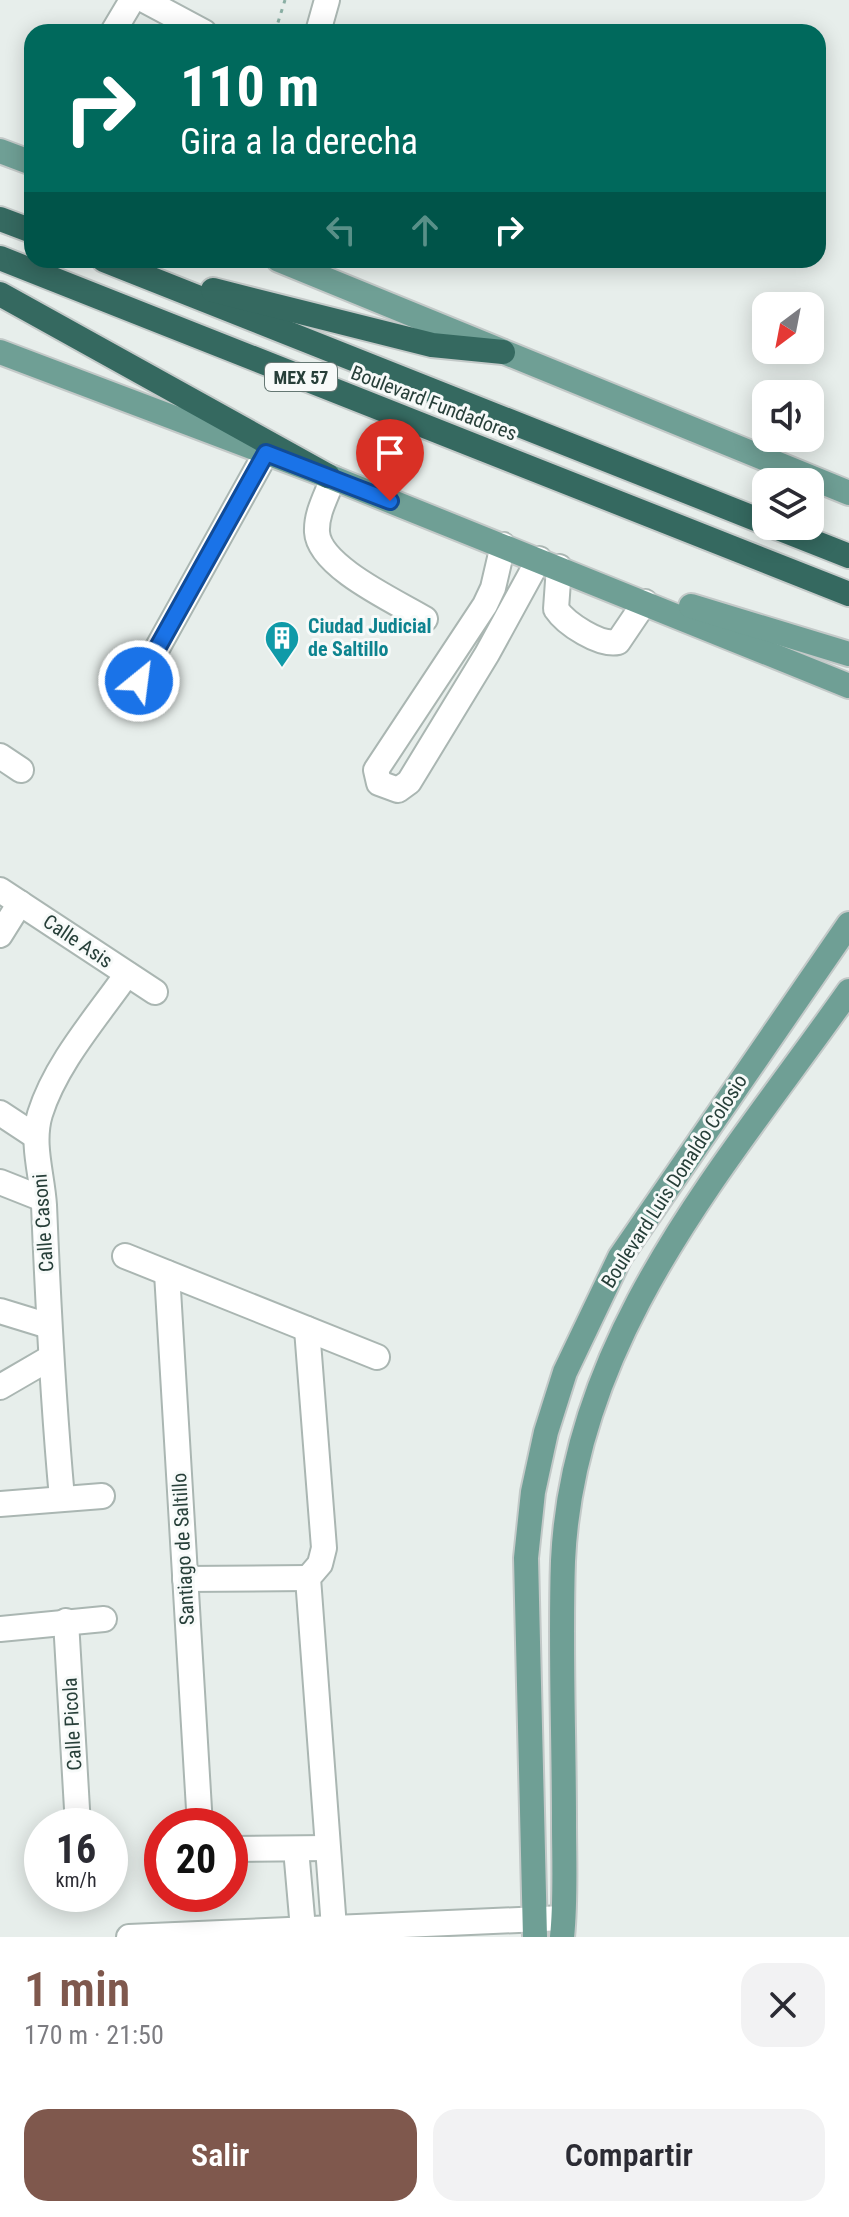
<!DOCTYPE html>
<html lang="es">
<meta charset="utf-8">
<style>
body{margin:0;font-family:"Roboto Condensed",sans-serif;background:#f2f2f3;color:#2b2b33;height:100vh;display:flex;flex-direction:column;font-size:30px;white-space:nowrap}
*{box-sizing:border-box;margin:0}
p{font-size:26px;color:#7c7c81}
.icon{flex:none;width:44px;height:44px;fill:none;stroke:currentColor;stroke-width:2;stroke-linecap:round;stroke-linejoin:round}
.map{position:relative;height:1937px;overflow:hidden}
.details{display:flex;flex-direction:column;background:#fff;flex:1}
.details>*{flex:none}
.top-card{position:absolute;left:24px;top:24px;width:802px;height:244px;border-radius:24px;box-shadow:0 4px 20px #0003;background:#00695c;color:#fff;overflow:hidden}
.needle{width:52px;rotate:212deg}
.buttons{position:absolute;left:752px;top:292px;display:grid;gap:16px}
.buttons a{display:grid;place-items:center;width:72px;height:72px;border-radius:16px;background:#fff;box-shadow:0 4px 20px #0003;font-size:40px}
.speed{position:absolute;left:24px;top:1808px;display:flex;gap:16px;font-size:40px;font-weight:700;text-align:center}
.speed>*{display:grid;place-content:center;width:104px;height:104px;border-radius:50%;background:#fff;box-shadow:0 4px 20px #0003;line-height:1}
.speed small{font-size:20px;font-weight:400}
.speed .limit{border:12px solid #d22;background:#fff;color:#111}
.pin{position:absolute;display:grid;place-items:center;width:68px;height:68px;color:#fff;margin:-82px -34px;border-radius:50% 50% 50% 0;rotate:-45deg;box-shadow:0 0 8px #0007}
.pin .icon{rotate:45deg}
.me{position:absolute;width:88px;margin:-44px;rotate:29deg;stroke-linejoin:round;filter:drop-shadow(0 0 6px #0008)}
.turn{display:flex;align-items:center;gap:28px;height:168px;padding:0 24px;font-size:36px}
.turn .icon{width:104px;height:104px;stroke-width:2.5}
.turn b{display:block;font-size:56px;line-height:68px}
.lanes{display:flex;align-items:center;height:76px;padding:0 24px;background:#0003;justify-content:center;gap:40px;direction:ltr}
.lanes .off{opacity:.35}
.round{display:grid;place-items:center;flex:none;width:84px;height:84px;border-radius:24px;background:#f2f2f3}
.headline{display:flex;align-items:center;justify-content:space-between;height:136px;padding:0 24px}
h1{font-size:48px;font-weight:600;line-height:60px;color:#7f584d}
.action{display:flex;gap:16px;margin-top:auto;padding:16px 24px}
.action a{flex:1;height:92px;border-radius:24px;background:#7f584d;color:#fff;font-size:32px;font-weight:600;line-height:92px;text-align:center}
.action a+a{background:#f2f2f3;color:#2b2b33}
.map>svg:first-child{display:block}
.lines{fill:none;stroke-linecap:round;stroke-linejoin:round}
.minor-casing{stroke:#aab6b2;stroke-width:28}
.major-casing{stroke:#c3c9c8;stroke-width:28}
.highway-casing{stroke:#c3c9c8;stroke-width:28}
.path{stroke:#8aafa4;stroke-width:3;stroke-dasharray:4 6;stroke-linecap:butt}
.minor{stroke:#fff;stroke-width:24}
.major{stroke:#6f9f95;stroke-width:24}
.highway{stroke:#356960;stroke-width:24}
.route-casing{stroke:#114b97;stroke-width:20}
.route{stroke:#1a73e8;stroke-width:14}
.labels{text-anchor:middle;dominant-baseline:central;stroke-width:6;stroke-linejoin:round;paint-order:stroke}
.shield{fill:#f7faf9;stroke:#657773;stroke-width:2}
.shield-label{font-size:18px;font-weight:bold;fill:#273f39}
.street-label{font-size:20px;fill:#273f39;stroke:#f7faf9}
.culture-label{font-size:20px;font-weight:bold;fill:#0d838f;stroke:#f7faf9;text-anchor:start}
</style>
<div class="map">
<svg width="849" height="1937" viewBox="0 0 849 1937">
<rect width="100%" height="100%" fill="#e7eeeb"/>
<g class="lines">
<g class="minor-casing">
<g id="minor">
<polyline points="144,0 204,32"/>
<polyline points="113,32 132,0"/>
<polyline points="318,32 327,0"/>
<path d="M333,478C327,495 316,513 317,532C319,567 397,602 425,619"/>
<polyline points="503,545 493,588 485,605 376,770 379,783 398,790 409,782 487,654 539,559"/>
<path d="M559,567L556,609C566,624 600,646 618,642L645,602"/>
<polyline points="139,681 266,453"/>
<polyline points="0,756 21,770"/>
<polyline points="0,890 155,992"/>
<polyline points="0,935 20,903"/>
<polyline points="0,1113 35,1136"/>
<polyline points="0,1182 43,1199"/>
<polyline points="125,1256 377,1357"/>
<polyline points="167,1273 200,1826"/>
<polyline points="0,1311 49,1326"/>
<polyline points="307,1329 324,1548 320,1564 308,1578 334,1928"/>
<polyline points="0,1387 50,1358"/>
<path d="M62,1498C53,1400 48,1303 44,1205C42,1174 31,1144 40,1114C56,1063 97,1017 127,974"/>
<polyline points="0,1504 102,1496"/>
<polyline points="185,1579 308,1578"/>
<polyline points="66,1621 78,1826"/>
<polyline points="0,1629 104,1619"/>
<polyline points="230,1849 327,1848"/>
<polyline points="296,1849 303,1929"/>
<polyline points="81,1894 81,1897"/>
<polyline points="204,1894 204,1895"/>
<polyline points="129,1937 563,1918"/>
</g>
</g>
<g class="major-casing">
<g id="major">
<polyline points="0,151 32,163"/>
<polyline points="279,260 849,493"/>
<polyline points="0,352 328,476 849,686"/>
<polyline points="691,606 849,654"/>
<polyline points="535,1937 526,1558 533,1492 546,1432 565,1372 620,1257 849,924"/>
<path d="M562,1937C566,1899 564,1860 564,1822C564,1735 560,1648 563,1561C573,1335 725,1167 849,991"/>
</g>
</g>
<g class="highway-casing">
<g id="highway">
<polyline points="0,219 32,231"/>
<polyline points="0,258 849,594"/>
<polyline points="104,260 766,523"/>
<polyline points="213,290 432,345 503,352"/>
<polyline points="0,294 328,476"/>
<polyline points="773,526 849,556"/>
</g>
</g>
<polyline class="path" points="275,32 285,0"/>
<use href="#minor" class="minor"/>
<use href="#major" class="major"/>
<use href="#highway" class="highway"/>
</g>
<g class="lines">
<g class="route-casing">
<polyline id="route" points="139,681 266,453 390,501"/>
</g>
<use href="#route" class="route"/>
</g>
<defs>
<g id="building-pin" transform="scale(1.8)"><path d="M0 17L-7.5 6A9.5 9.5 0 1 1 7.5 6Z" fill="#0f9aa8" stroke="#f7faf9"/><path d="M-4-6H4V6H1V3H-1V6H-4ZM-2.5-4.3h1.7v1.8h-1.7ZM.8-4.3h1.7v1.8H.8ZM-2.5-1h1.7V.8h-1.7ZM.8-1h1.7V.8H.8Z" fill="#fff"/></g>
</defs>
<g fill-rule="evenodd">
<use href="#building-pin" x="282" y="638"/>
</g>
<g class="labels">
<rect class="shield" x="265" y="363" width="72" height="28" rx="6"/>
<g class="shield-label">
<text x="301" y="377">MEX 57</text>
</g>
<g class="street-label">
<text transform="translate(434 403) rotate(21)">Boulevard Fundadores</text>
<text transform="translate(78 941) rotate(34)">Calle Asis</text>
<text transform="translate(674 1181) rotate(-57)">Boulevard Luis Donaldo Colosio</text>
<text transform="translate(43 1223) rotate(-94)">Calle Casoni</text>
<text transform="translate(183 1549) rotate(-93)">Santiago de Saltillo</text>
<text transform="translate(72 1724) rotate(-93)">Calle Picola</text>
</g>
<g class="culture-label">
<text x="308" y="626">Ciudad Judicial<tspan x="308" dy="23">de Saltillo</tspan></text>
</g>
</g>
</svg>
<div class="buttons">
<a><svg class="needle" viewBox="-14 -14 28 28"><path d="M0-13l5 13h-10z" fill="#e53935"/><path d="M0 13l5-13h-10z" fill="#7c7c81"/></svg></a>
<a><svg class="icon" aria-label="sound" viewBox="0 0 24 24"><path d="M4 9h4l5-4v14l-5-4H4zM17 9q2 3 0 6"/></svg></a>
<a><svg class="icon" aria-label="layers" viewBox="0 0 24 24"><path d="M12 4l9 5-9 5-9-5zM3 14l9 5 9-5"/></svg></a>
</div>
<div class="speed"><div>16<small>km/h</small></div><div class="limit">20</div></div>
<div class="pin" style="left:390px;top:501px;background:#d93025"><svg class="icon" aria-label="arrive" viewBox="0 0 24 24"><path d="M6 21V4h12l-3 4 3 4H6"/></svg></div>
<svg class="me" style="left:139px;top:681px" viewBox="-20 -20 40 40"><circle r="17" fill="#1a73e8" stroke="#fff" stroke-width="3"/><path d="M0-11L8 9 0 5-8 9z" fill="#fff"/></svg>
<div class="top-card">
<div class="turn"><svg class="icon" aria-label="right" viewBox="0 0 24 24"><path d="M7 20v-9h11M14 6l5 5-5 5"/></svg><div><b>110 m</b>Gira a la derecha</div></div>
<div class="lanes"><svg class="icon off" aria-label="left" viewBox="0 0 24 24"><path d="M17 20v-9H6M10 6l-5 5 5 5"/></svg><svg class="icon off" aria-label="ahead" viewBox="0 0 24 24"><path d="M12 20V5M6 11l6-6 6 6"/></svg><svg class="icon" aria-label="right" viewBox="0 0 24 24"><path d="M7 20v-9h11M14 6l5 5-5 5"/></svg></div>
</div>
</div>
<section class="details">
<div class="headline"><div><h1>1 min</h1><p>170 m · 21:50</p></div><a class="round"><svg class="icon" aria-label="close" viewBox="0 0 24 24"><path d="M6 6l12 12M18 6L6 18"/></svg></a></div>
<div class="action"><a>Salir</a><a>Compartir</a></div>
</section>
